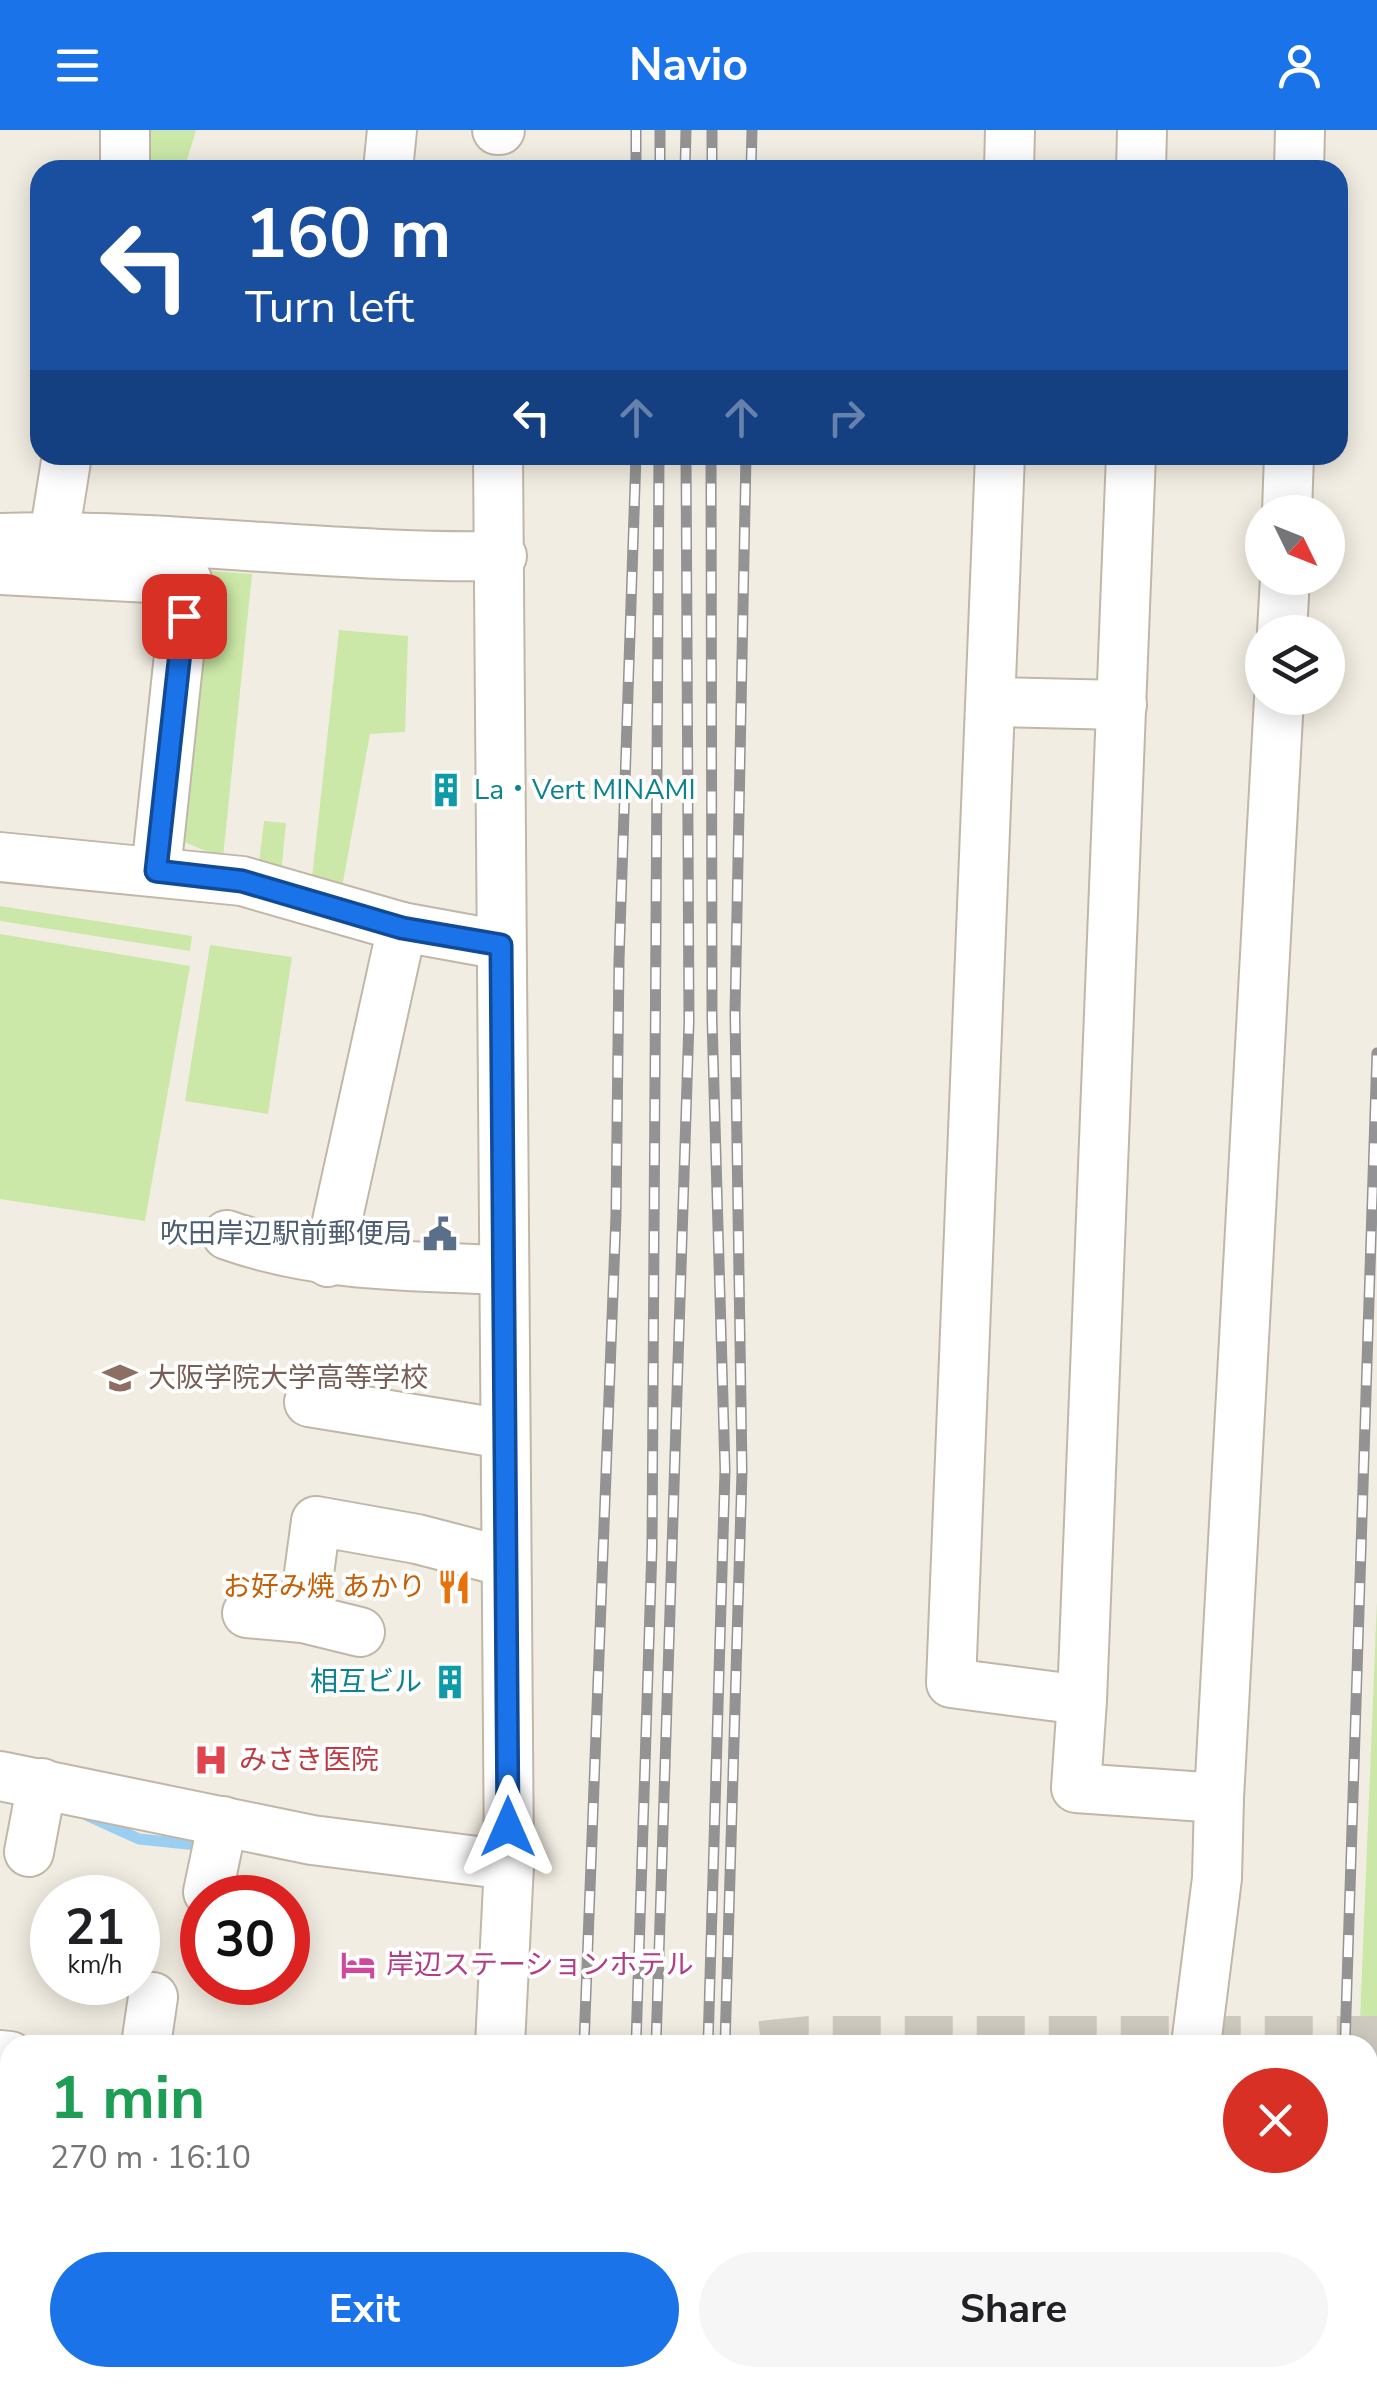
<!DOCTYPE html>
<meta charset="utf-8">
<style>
body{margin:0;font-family:"Nunito Sans","Noto Sans JP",sans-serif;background:#f6f6f6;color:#202124;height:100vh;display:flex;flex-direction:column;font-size:38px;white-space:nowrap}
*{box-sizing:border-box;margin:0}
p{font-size:32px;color:#757577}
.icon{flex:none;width:55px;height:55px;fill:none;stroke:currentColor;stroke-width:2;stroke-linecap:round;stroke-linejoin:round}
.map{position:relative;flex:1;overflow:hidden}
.sheet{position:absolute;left:0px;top:1905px;width:1378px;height:352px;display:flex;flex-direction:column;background:#fff;border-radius:30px 30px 0 0;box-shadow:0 5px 25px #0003}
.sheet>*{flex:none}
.banner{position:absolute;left:30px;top:30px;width:1318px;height:305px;border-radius:30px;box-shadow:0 5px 25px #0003;background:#1a4fa0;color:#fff;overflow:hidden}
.needle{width:65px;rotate:133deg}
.tools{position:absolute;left:1245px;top:365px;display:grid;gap:20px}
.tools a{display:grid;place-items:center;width:100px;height:100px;border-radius:50%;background:#fff;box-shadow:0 5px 25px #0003;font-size:50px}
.speed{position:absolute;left:30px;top:1745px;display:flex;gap:20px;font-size:50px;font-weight:700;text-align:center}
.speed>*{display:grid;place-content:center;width:130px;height:130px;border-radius:50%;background:#fff;box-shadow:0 5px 25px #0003;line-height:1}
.speed small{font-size:25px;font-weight:400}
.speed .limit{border:15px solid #d22;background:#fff;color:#111}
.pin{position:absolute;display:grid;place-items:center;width:85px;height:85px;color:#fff;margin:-42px;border-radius:20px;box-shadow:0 5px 15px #0006}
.me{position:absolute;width:110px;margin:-55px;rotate:0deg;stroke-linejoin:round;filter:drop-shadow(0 0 8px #0008)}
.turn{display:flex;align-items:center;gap:35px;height:210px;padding:0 50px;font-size:45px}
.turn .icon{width:130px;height:130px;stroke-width:2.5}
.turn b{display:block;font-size:70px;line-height:85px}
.lanes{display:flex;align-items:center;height:95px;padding:0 50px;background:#0003;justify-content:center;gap:50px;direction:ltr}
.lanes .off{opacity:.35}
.round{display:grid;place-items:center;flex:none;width:105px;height:105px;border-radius:52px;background:#f6f6f6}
.summary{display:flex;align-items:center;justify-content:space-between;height:170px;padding:0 50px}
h1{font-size:60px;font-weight:700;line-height:75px;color:#1e9e55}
.primary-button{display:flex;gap:20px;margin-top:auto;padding:20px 50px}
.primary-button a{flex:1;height:115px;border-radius:60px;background:#1a73e8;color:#fff;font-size:40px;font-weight:700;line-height:115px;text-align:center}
.primary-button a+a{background:#f6f6f6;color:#202124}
header{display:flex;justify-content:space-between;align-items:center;height:130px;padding:0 50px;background:#1a73e8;color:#fff;font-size:45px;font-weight:700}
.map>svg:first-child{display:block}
.green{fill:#cce8a8}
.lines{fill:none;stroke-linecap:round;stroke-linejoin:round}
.stream{stroke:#9acff2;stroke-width:11}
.minor-tunnel{stroke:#cfcabf;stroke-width:48;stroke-dasharray:48 24;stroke-linecap:butt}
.minor-casing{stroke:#c0b7a7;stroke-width:52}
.minor{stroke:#fff;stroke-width:48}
.rail-casing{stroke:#939393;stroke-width:11}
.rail{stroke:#fff;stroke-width:8;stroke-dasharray:22;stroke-linecap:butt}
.route-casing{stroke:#114b97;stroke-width:25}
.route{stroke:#1a73e8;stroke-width:18}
.labels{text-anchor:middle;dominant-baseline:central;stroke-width:8;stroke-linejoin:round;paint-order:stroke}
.culture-label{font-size:28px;fill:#0d838f;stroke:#fff;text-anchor:start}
.service-label{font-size:28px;fill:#4e5e75;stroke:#fff;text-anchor:end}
.education-label{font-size:28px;fill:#785e54;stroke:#fff;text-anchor:start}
.food-label{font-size:28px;fill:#c56008;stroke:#fff;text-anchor:end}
.health-label{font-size:28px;fill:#be3a42;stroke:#fff;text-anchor:start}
.hotel-label{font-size:28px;fill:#b23c85;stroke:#fff;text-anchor:start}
</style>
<header><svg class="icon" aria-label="menu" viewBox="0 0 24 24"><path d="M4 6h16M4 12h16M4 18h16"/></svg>Navio<svg class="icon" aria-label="person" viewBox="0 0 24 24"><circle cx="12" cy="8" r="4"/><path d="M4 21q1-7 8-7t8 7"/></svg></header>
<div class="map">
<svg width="1377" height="2257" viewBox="0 0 1377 2257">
<rect width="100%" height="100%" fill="#f2ede2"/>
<g class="green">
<polygon points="135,0 196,0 184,40 140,40"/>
<polygon points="210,441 252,444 223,728 184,712"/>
<polygon points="339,500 408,506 405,602 370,604 341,763 311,757"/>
<polygon points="264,691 286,693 281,743 259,733"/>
<polygon points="0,776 192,806 190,821 0,791"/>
<polygon points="0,804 190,836 145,1091 0,1069"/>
<polygon points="210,815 292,827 268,984 185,971"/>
<polygon points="1377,1470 1377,2257 1345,2257 1345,2248 1368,2248 1368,1915 1359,1915"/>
<polygon points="185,2248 276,2248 292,2257 188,2257"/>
</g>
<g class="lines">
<polyline class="stream" points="86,1685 139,1709 207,1716"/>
<g class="minor-tunnel">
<polyline points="761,1915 808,1910 1377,1910"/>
<polyline points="1368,1953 1377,1953"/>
</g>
<g class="minor-casing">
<g id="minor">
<polyline points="497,0 500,0"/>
<polyline points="125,40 125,0"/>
<polyline points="388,40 392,0"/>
<polyline points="1009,40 1010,0"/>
<polyline points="1141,40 1142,0"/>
<polyline points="1299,40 1300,0"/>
<polyline points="498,325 509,1735 500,1915"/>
<polyline points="1000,325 951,1553 1082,1570 1131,325"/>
<polyline points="1287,382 1289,325"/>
<polyline points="54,406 67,325"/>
<path d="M0,408C168,403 334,429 502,426"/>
<polyline points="0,440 187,450 156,741"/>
<polyline points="1282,502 1285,448"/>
<polyline points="993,572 1122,575"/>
<polyline points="0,727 242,751 402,797 501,815"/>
<path d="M227,1105C317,1137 409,1136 504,1140"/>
<polyline points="328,1132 402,797"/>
<polyline points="309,1272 505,1304"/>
<polyline points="247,1483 303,1488 360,1502"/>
<polyline points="303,1488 316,1391 417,1409 506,1432"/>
<polyline points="1082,1570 1076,1658 1219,1668 1279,568"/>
<polyline points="0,1646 312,1710 509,1735"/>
<polyline points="29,1722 42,1653"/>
<polyline points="208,1762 223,1691"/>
<polyline points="146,1915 153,1867"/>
<polyline points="1196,1915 1217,1748 1219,1668"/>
<polyline points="0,1925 10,1926"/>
<polyline points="0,1965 10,1965"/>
<polyline points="0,2008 10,2008"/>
<polyline points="0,2047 10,2047"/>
<polyline points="323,2248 332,2257"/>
<polyline points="161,2257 161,2248"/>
<polyline points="1221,2257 1224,2248"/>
</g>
</g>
<use href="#minor" class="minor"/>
<g class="rail-casing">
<g id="rail">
<polyline points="636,0 636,40"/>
<polyline points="660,40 660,0"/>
<polyline points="685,40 686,0"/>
<polyline points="712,40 712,0"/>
<polyline points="751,40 752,0"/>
<polyline points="584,1915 616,1085 619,831 636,325"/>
<polyline points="636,1915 652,1417 659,325"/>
<polyline points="656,1915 689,891 686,325"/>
<polyline points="708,1915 725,1340 712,889 711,325"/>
<polyline points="725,1915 742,1341 735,884 746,325"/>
<polyline points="1345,1915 1377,923"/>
<polyline points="575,2257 575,2248"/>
<polyline points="625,2257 625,2248"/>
<polyline points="646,2257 646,2248"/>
<polyline points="697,2257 698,2248"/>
<polyline points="715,2257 716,2248"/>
<polyline points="1334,2257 1335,2248"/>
</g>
</g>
<use href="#rail" class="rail"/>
</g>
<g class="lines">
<g class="route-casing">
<polyline id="route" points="184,486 156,741 242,751 402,798 501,815 508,1697"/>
</g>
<use href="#route" class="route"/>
</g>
<defs>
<g id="building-bare" transform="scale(2.7)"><path d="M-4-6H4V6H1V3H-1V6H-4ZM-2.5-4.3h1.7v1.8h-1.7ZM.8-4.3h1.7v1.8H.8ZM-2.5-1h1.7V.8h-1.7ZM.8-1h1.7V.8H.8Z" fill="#0f9aa8" stroke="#fff" stroke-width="2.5" paint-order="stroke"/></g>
<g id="civic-bare" transform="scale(2.7)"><path d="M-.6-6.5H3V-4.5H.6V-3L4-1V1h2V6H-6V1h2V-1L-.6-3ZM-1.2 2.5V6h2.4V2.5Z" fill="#5c6f8a" stroke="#fff" stroke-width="2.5" paint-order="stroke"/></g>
<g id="school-bare" transform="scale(2.7)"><path d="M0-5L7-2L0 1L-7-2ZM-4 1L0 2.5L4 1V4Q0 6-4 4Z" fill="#8d6e63" stroke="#fff" stroke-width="2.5" paint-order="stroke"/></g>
<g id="restaurant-bare" transform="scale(2.7)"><path d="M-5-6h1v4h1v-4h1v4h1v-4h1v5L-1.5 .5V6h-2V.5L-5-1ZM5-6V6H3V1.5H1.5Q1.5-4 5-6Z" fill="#e8710a" stroke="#fff" stroke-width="2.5" paint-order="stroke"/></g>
<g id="hospital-bare" transform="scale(2.7)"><path d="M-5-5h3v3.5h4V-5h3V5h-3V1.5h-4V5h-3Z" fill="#e0444e" stroke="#fff" stroke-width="2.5" paint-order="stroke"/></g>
<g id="hotel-bare" transform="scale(2.7)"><path d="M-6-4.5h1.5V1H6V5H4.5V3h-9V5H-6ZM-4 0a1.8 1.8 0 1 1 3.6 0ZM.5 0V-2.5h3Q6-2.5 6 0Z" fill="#d1479c" stroke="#fff" stroke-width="2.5" paint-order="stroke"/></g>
</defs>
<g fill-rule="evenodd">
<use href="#building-bare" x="446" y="660"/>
<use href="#civic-bare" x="440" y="1104"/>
<use href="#school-bare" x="120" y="1248"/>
<use href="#restaurant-bare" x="454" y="1457"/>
<use href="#building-bare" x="450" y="1552"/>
<use href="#hospital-bare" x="211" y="1630"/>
<use href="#hotel-bare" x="358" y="1835"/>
</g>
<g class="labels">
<g class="culture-label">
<text x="474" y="660">La・Vert MINAMI</text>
<text x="422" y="1552" text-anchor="end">相互ビル</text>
</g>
<g class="service-label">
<text x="412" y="1104">吹田岸辺駅前郵便局</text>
</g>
<g class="education-label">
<text x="148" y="1248">大阪学院大学高等学校</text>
</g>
<g class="food-label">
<text x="426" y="1457">お好み焼 あかり</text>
</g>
<g class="health-label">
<text x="239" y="1630">みさき医院</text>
</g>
<g class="hotel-label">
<text x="386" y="1835">岸辺ステーションホテル</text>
</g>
</g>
</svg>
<div class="tools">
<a><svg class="needle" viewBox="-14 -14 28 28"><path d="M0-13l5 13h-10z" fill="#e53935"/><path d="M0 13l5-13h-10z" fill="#757577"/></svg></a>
<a><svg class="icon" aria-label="layers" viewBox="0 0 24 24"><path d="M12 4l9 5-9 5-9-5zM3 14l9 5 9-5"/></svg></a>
</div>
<div class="speed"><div>21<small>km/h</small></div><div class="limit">30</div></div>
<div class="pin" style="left:184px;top:486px;background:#d93025"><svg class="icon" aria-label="arrive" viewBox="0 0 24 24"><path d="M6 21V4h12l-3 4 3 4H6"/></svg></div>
<svg class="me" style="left:508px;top:1697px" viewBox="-20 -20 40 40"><path d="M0-17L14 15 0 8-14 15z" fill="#1a73e8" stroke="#fff" stroke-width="4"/></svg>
<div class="banner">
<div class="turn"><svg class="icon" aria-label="left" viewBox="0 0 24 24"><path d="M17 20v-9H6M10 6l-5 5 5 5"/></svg><div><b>160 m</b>Turn left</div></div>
<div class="lanes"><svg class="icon" aria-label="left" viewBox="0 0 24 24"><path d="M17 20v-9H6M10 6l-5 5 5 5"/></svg><svg class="icon off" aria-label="ahead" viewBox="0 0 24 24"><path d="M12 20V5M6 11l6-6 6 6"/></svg><svg class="icon off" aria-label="ahead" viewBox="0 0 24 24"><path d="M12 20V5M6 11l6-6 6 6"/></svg><svg class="icon off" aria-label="right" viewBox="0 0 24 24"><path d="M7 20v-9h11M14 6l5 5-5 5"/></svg></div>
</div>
<section class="sheet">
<div class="summary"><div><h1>1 min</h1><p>270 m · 16:10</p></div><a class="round" style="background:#d93025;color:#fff"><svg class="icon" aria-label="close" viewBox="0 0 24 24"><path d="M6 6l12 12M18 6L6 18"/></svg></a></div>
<div class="primary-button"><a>Exit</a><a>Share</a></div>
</section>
</div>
